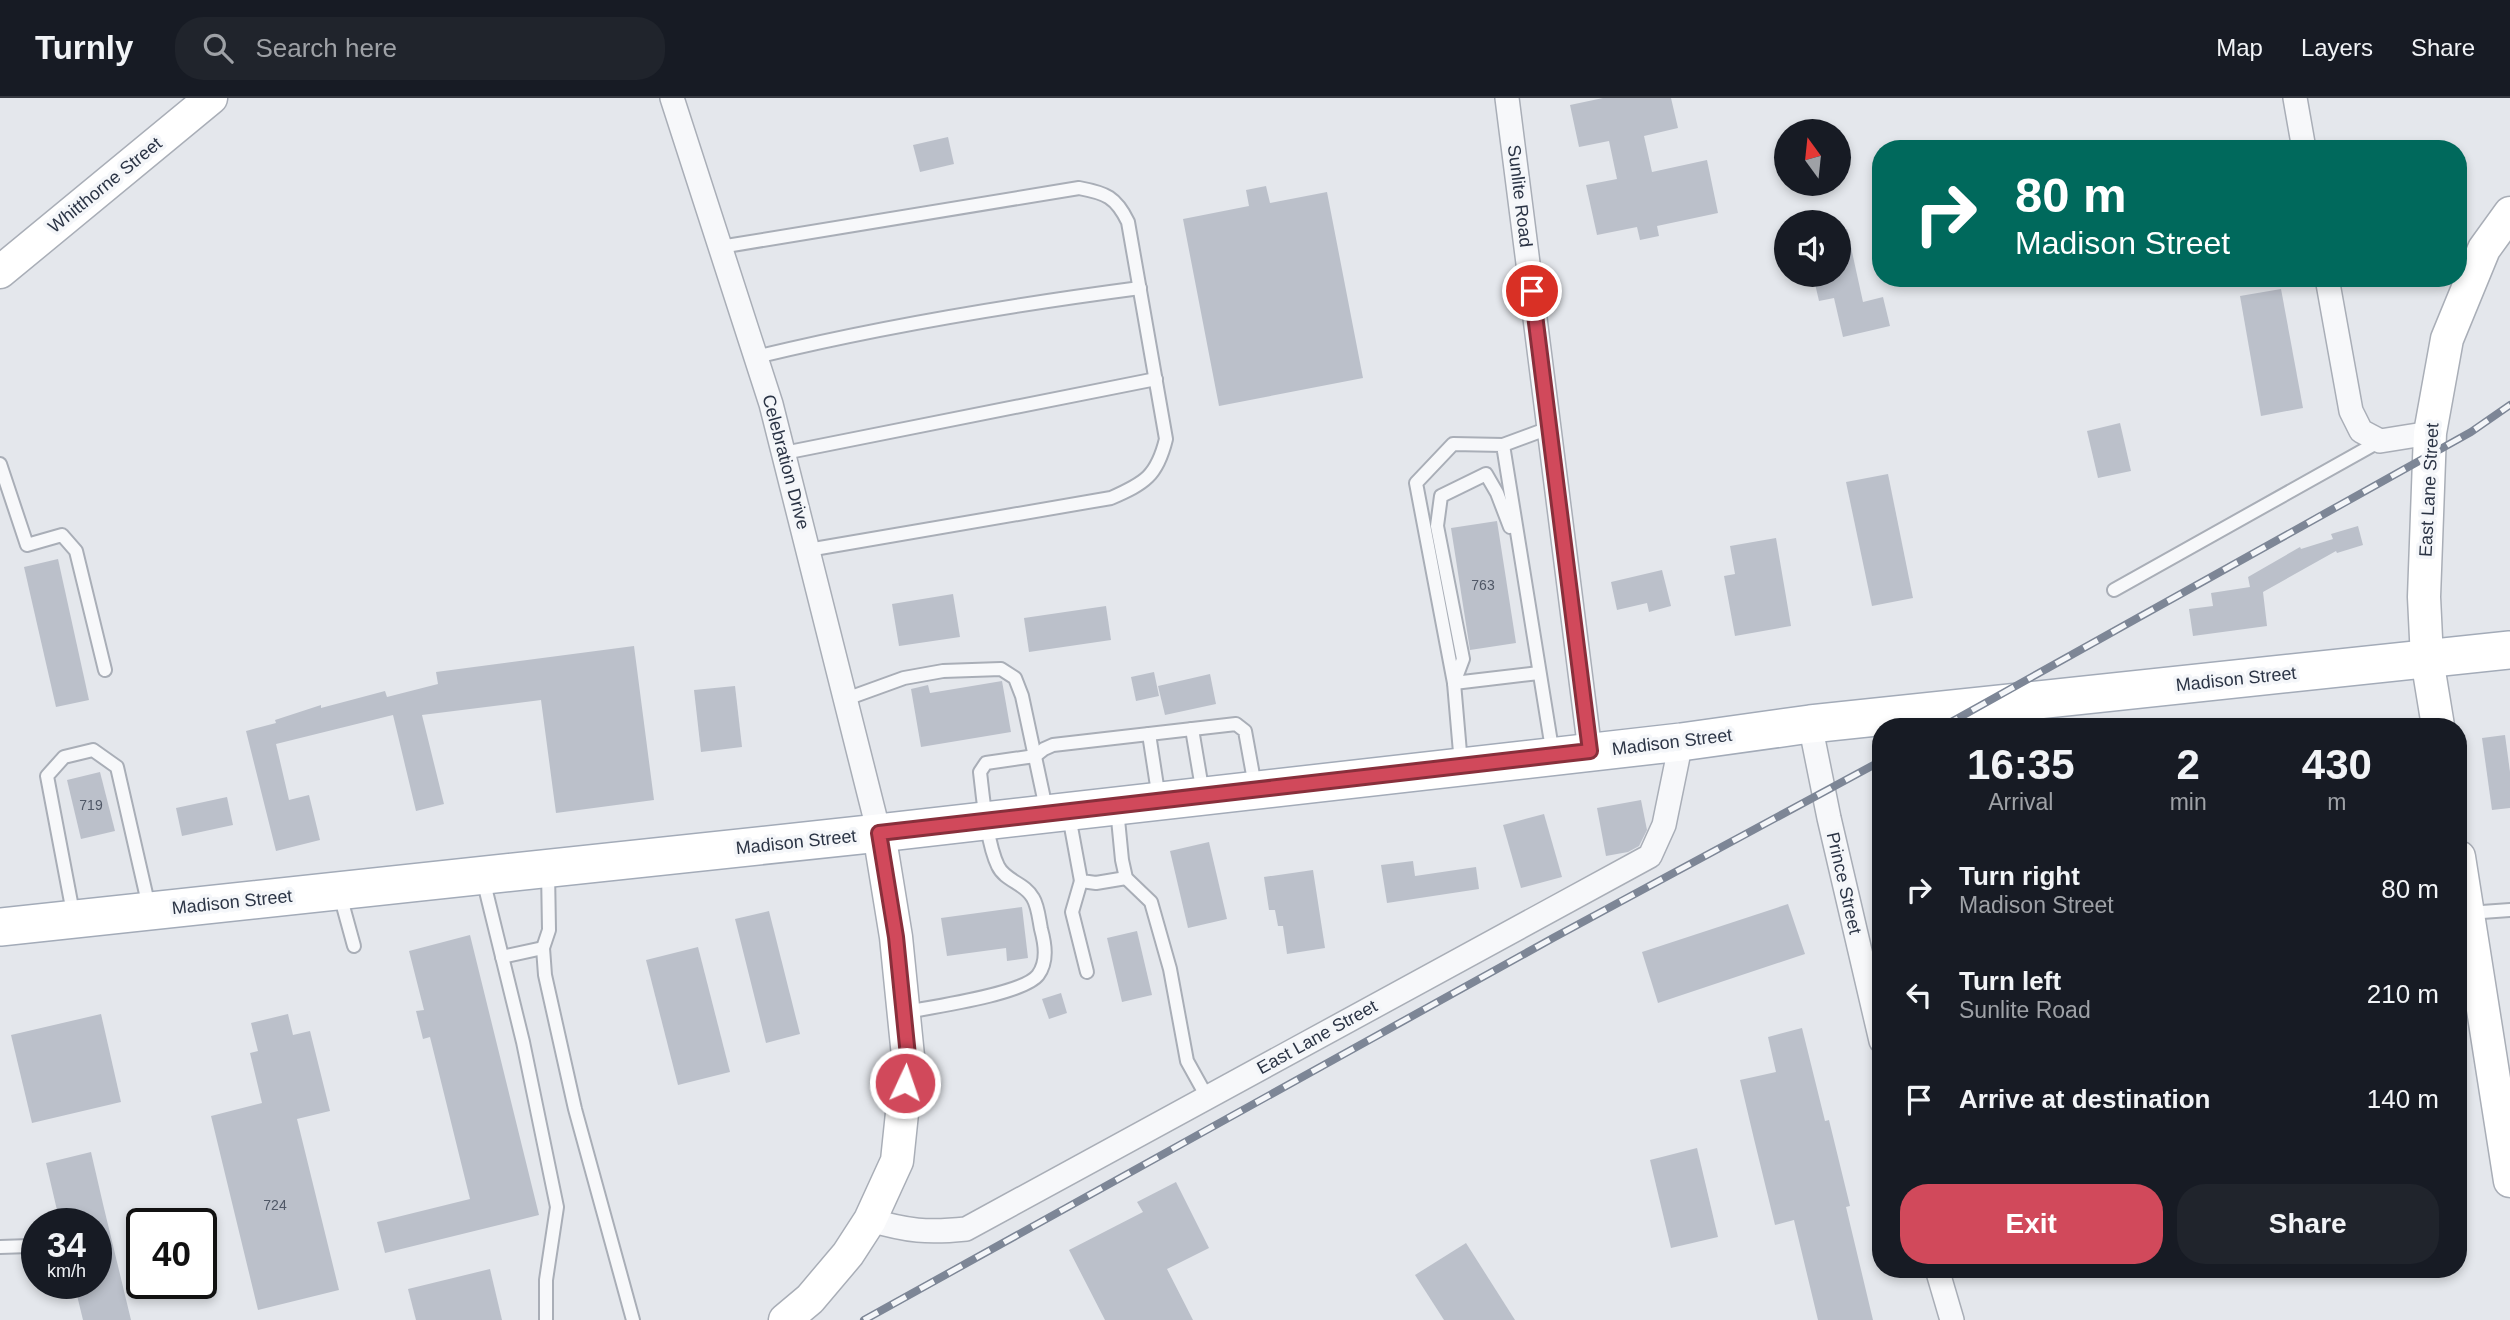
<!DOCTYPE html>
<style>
body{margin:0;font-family:Helvetica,sans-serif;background:#20242c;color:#f1f3f6;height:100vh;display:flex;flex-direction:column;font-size:26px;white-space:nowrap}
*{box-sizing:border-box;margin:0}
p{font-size:23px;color:#9ea1a6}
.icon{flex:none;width:38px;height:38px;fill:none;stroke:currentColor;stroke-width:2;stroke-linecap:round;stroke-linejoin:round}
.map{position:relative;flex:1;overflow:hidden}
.panel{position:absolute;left:1872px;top:620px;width:595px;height:560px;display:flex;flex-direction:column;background:#171b24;border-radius:28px;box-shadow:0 4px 10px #0003}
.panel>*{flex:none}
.top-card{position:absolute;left:1872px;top:42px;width:595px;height:147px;border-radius:28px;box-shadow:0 4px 10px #0003;background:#00695c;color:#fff;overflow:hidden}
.needle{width:46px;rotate:345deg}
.controls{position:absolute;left:1774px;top:21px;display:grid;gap:14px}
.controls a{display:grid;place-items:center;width:77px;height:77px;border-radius:50%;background:#171b24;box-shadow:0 4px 10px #0003;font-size:35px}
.speed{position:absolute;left:21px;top:1110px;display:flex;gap:14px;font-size:35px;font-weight:700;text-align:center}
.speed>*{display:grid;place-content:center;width:91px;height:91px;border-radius:50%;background:#171b24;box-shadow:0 4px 10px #0003;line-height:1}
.speed small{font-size:18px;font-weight:400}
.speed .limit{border:4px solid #111;border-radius:10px;background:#fff;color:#111}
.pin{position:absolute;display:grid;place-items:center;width:60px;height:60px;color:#fff;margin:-30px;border:4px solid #fff;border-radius:50%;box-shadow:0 2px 7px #0007}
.me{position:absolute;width:77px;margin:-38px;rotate:3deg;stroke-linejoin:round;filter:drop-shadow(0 0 5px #0008)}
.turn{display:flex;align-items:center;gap:24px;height:147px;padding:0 28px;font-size:32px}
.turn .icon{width:91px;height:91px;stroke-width:2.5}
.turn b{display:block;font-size:49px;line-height:60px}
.eta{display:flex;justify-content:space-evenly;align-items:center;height:119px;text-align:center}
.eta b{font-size:42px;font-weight:700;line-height:49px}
.primary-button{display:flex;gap:14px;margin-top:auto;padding:14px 28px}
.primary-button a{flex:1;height:80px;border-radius:28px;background:#d1495b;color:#fff;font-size:28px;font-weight:700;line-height:80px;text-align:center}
.primary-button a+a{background:#20242c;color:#f1f3f6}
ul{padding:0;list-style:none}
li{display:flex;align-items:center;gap:21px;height:105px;padding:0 28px}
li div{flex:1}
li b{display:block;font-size:26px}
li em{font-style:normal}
header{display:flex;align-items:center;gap:42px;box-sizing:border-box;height:98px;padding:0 35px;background:#171b24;border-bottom:2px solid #363941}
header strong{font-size:33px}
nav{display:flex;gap:38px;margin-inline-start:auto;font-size:24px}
.search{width:490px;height:63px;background:#20242c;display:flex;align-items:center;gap:18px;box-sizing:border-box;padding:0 24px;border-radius:28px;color:#9ea1a6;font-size:26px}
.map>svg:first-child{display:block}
.building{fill:#bbc0ca}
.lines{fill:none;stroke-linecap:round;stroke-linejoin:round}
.lane-casing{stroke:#a9aeb7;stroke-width:16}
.street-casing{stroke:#a9aeb7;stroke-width:26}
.secondary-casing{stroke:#a9aeb7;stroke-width:35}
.primary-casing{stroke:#a3abb8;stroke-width:40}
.lane{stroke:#f7f8fa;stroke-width:12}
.street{stroke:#f7f8fa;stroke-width:23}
.secondary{stroke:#fff;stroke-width:32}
.primary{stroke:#fff;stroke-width:37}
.rail-casing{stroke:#7d8696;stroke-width:8}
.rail{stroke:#f4f6f9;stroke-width:5;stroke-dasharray:16;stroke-linecap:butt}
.route-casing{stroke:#882f3b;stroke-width:18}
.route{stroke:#d1495b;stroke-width:12}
.labels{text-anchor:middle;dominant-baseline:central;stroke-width:7;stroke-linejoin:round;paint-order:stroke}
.number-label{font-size:14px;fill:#4f5766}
.street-label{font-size:18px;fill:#2b3445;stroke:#f4f6f9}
</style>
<header>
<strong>Turnly</strong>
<div class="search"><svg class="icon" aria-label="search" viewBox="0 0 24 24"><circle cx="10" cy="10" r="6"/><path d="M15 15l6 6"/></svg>Search here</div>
<nav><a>Map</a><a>Layers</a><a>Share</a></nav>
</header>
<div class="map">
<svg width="2510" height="1222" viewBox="0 0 2510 1222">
<rect width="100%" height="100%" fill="#e4e7ec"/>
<g class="building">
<polygon points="1603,0 1671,0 1678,30 1644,38 1652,74 1707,62 1718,115 1657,128 1659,138 1640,142 1637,129 1597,137 1586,87 1617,81 1609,43 1579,49 1570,7"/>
<polygon points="948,39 954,66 920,74 913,47"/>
<polygon points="1266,88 1270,105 1327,94 1363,280 1219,308 1183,121 1249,108 1246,92"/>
<polygon points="1847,131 1863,204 1883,199 1890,228 1843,239 1834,200 1819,203 1813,177 1839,177 1839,132"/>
<polygon points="2281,191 2303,310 2261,318 2240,198"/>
<polygon points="2120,325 2131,373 2098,380 2087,333"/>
<polygon points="1888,376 1913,500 1872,508 1846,384"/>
<polygon points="1497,423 1516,545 1470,552 1451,430"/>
<polygon points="2358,428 2363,447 2337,455 2336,453 2263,494 2267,528 2193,538 2189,511 2213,508 2211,495 2250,489 2248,479 2300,449 2301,451 2333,441 2331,436"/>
<polygon points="1776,440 1791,528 1735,538 1724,478 1735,476 1730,448"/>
<polygon points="58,461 89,602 56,609 24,469"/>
<polygon points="1662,472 1671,508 1649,514 1647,505 1617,512 1611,484"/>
<polygon points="953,496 960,539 899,548 892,506"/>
<polygon points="1106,508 1111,542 1029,554 1024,520"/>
<polygon points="634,548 654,702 556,715 541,602 422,617 444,706 416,713 393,617 276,646 289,702 309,697 320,742 276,753 246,633 276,625 275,622 321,607 321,610 385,593 387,599 438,586 436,574"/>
<polygon points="1154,574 1159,598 1136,603 1131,579"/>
<polygon points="1210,576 1216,606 1165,617 1158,588"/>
<polygon points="1002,583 1011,634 921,649 911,591 928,587 930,595"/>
<polygon points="735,588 742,649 701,654 694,592"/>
<polygon points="2505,637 2510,674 2510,710 2492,712 2482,640"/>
<polygon points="100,674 115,733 81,741 67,682"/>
<polygon points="227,699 233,727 182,738 176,710"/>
<polygon points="1641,702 1647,732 1639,748 1628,754 1606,758 1597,710"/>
<polygon points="1544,716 1562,779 1521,790 1503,727"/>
<polygon points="1209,744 1227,821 1188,830 1170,753"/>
<polygon points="1413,763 1415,778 1476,769 1479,791 1387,805 1381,767"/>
<polygon points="1313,772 1325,850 1287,856 1283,828 1278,828 1275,812 1269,812 1264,779"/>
<polygon points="1788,806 1805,856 1658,905 1642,854"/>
<polygon points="1022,809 1028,860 1007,863 1006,850 947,858 941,820"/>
<polygon points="769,813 800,936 766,945 735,821"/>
<polygon points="1137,833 1152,897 1122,904 1107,840"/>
<polygon points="470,837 539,1117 385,1155 377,1124 470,1101 430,939 423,941 416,913 424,912 409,853"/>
<polygon points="698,849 730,974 678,987 646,862"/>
<polygon points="1061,895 1067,915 1049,921 1042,901"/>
<polygon points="101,916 121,1004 32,1025 11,937"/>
<polygon points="288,916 293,937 310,933 330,1013 297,1021 339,1192 258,1212 211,1018 262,1005 250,955 258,953 251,925"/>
<polygon points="1802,930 1825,1023 1829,1022 1850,1108 1846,1109 1873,1222 1818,1222 1794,1122 1775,1127 1754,1041 1740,982 1776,974 1768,939"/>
<polygon points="1697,1050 1718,1139 1671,1150 1650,1062"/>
<polygon points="91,1054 103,1106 131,1222 83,1222 74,1185 96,1185 96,1125 60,1125 46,1065"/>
<polygon points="1176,1084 1209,1150 1167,1171 1193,1222 1105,1222 1069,1152 1143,1114 1137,1104"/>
<polygon points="1466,1145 1515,1222 1444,1222 1415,1177"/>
<polygon points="490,1171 502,1222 416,1222 408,1191"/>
</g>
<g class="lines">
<g class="lane-casing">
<g id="lane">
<path d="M720,149L1079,90C1106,95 1116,99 1128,124L1166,341C1157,378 1145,385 1111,400L808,452"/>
<path d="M756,259C882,228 1011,207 1140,190"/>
<polyline points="1503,347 1549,330"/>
<polyline points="784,355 1156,281"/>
<polyline points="0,366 27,447 62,437 76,453 105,572"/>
<polyline points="1510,429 1497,395 1486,376 1441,398 1437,428 1463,561 1454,585 1539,575"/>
<polyline points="2114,492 2380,343"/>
<polyline points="846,601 904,580 943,573 1001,571 1015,580 1022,598 1047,715"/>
<polyline points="1192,631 1203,696"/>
<polyline points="1149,636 1159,701"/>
<polyline points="1461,666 1454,585 1416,385 1453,346 1503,347 1553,657"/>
<polyline points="1117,711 1122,762 1126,780 1151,804 1170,871 1187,963 1207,999"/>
<polyline points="1069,718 1081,783 1096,785 1126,780"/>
<polyline points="548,773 549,832 543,850 545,877 575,1011 633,1222"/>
<polyline points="483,781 523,944 557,1109 546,1182 546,1222"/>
<polyline points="1081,783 1072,814 1087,874"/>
<polyline points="340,797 354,848"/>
<polyline points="2468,815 2510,812"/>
<polyline points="74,820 47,678 64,659 93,652 117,669 149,809"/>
<polyline points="502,859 543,850"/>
<path d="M906,914C932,909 1024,896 1038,877C1048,863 1045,846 1041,831C1039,821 1038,808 1033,800C1025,785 1005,783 998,768C987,746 983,699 980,674L986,665L1035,658L1044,651L1053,647L1236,626L1245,633L1255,688"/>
<polyline points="0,1149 30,1148"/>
</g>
</g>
<g class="street-casing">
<g id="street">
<polyline points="672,0 771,306 879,735"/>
<polyline points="1507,0 1590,653"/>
<polyline points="2295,0 2304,51"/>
<polyline points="2327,180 2351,313 2361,333 2380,343 2430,335"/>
<polyline points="1810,626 1829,720 1881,943"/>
<path d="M870,1122C908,1133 927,1135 966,1131L1650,758L1664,727L1681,644"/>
<polyline points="1937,1171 1952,1222"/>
</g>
</g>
<g class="secondary-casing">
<g id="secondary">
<polyline points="0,174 211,0"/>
<polyline points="2438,628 2427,561 2424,499 2430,335 2447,241 2484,151 2510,115"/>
<polyline points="2459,759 2510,1083"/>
<polyline points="785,1222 810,1201 848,1156 870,1122 897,1063 908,958 896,839 879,735"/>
</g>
</g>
<g class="primary-casing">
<polyline id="primary" points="0,829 879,735 1681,644 1810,626 2510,552"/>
</g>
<use href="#lane" class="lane"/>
<use href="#street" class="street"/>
<use href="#secondary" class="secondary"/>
<use href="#primary" class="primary"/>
<g class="rail-casing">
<g id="rail">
<polyline points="1944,628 2471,334 2510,307"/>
<polyline points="864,1222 1553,840 1881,663"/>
</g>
</g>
<use href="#rail" class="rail"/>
</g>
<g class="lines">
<g class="route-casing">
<polyline id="route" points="905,985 908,958 896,839 879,735 1590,653 1532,193"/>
</g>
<use href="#route" class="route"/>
</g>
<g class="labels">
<g class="number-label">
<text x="1483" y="487">763</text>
<text x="91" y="707">719</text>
<text x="275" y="1107">724</text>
</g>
<g class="street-label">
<text transform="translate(105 87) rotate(-39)">Whitthorne Street</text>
<text transform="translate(1520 98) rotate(83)">Sunlite Road</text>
<text transform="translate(786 364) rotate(75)">Celebration Drive</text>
<text transform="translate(2429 392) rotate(-87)">East Lane Street</text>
<text transform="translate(2236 581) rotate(-6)">Madison Street</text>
<text transform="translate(1672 644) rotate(-7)">Madison Street</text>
<text transform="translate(796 744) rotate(-6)">Madison Street</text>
<text transform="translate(1844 785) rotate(77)">Prince Street</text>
<text transform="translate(232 804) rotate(-6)">Madison Street</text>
<text transform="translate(1317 939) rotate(-29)">East Lane Street</text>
</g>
</g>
</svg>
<div class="controls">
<a><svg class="needle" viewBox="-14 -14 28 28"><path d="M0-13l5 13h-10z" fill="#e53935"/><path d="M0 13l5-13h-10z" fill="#9ea1a6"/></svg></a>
<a><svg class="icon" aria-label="sound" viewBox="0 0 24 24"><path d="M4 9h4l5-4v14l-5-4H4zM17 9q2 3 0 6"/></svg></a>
</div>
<div class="speed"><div>34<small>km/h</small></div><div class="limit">40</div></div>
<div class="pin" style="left:1532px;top:193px;background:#d93025"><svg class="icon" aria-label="arrive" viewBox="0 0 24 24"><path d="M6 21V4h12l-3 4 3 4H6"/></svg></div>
<svg class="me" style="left:905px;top:985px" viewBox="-20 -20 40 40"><circle r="17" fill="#d1495b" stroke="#fff" stroke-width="3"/><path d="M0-11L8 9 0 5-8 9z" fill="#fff"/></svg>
<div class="top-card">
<div class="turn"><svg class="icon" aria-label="right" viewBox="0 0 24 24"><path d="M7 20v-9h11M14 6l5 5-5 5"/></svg><div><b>80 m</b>Madison Street</div></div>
</div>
<section class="panel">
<div class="eta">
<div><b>16:35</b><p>Arrival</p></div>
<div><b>2</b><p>min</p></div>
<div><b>430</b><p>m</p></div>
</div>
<ul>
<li><svg class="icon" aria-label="right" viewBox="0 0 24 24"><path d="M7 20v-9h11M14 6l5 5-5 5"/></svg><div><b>Turn right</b><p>Madison Street</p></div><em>80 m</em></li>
<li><svg class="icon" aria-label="left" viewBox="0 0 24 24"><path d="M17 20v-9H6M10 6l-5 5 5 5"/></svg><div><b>Turn left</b><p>Sunlite Road</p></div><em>210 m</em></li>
<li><svg class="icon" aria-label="arrive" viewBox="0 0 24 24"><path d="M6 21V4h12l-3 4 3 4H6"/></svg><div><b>Arrive at destination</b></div><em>140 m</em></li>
</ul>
<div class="primary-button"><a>Exit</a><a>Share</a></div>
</section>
</div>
